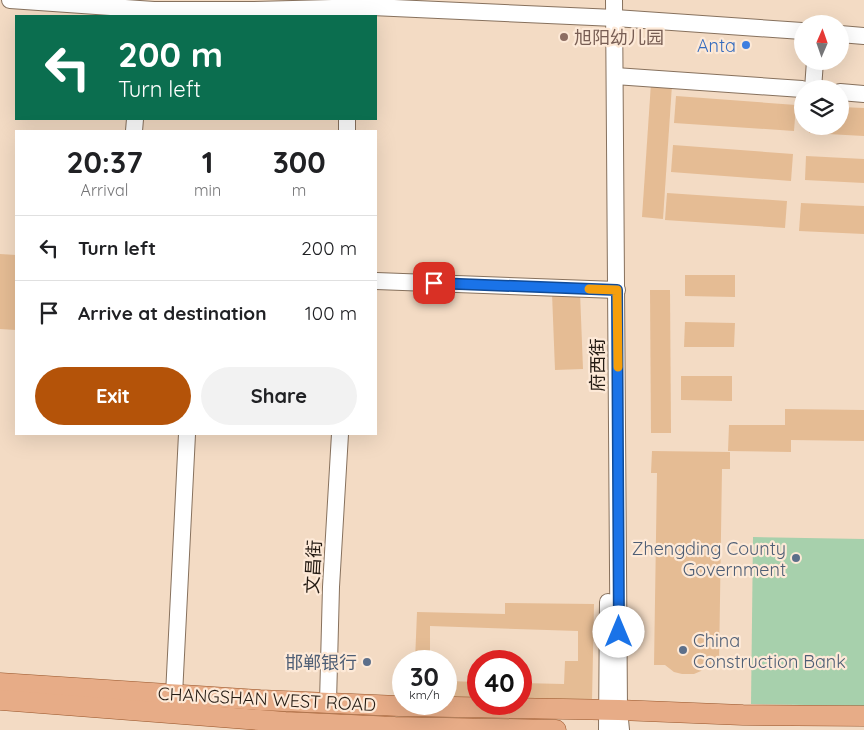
<!DOCTYPE html>
<meta charset="utf-8">
<style>
body{margin:0;font-family:Quicksand,"Noto Sans SC",sans-serif;background:#f2f2f2;color:#202124;height:100vh;display:flex;flex-direction:column;font-size:19px;white-space:nowrap}
*{box-sizing:border-box;margin:0}
p{font-size:16px;color:#757577}
.icon{flex:none;width:28px;height:28px;fill:none;stroke:currentColor;stroke-width:2;stroke-linecap:round;stroke-linejoin:round}
.map{position:relative;flex:1;overflow:hidden}
.side{position:absolute;left:15px;top:130px;width:362px;height:305px;display:flex;flex-direction:column;background:#fff;border-radius:0px;box-shadow:0 5px 20px #0002}
.side>*{flex:none}
.banner{position:absolute;left:15px;top:15px;width:362px;height:105px;border-radius:0px;box-shadow:0 5px 20px #0002;background:#0b6e4f;color:#fff;overflow:hidden}
.needle{width:32px;rotate:2deg}
.tools{position:absolute;left:794px;top:15px;display:grid;gap:10px}
.tools a{display:grid;place-items:center;width:55px;height:55px;border-radius:50%;background:#fff;box-shadow:0 5px 20px #0002;font-size:25px}
.speed{position:absolute;left:392px;top:650px;display:flex;gap:10px;font-size:25px;font-weight:700;text-align:center}
.speed>*{display:grid;place-content:center;width:65px;height:65px;border-radius:50%;background:#fff;box-shadow:0 5px 20px #0002;line-height:1}
.speed small{font-size:12px;font-weight:400}
.speed .limit{border:8px solid #d22;background:#fff;color:#111}
.pin{position:absolute;display:grid;place-items:center;width:42px;height:42px;color:#fff;margin:-21px;border-radius:10px;box-shadow:0 2px 8px #0006}
.me{position:absolute;width:55px;margin:-28px;rotate:0deg;stroke-linejoin:round;filter:drop-shadow(0 0 4px #0008)}
.turn{display:flex;align-items:center;gap:18px;height:105px;padding:0 20px;font-size:22px}
.turn .icon{width:65px;height:65px;stroke-width:2.5}
.turn b{display:block;font-size:35px;line-height:42px}
.eta{display:flex;justify-content:space-evenly;align-items:center;height:85px;text-align:center}
.eta b{font-size:30px;font-weight:700;line-height:35px}
.primary-button{display:flex;gap:10px;margin-top:auto;padding:10px 20px}
.primary-button a{flex:1;height:58px;border-radius:30px;background:#b45309;color:#fff;font-size:20px;font-weight:700;line-height:58px;text-align:center}
.primary-button a+a{background:#f2f2f2;color:#202124}
ul{padding:0;list-style:none}
li{display:flex;align-items:center;gap:15px;height:65px;padding:0 20px;border-top:1px solid #e0e0e0}
li div{flex:1}
li b{display:block;font-size:19px}
li em{font-style:normal}
.map>svg:first-child{display:block}
.green{fill:#a7d0ac}
.building{fill:#e5bc94}
.lines{fill:none;stroke-linecap:round;stroke-linejoin:round}
.minor-casing{stroke:#87715d;stroke-width:18}
.major-casing{stroke:#98552a;stroke-width:21}
.minor{stroke:#fff;stroke-width:16}
.major{stroke:#e7ac87;stroke-width:20}
.route-casing{stroke:#114b97;stroke-width:12}
.route{stroke:#1a73e8;stroke-width:9}
.slow{stroke:#f59e0b;stroke-width:9}
.education-dot{fill:#8d6e63;stroke:#fde9d7;stroke-width:2}
.shop-dot{fill:#3f7fe0;stroke:#fde9d7;stroke-width:2}
.service-dot{fill:#5c6f8a;stroke:#fde9d7;stroke-width:2}
.labels{text-anchor:middle;dominant-baseline:central;stroke-width:4.5;stroke-linejoin:round;paint-order:stroke}
.education-label{font-size:18px;fill:#785e54;stroke:#fde9d7;text-anchor:start}
.shop-label{font-size:18px;fill:#366cbe;stroke:#fde9d7;text-anchor:end}
.street-label{font-size:18px;fill:#241b13;stroke:#fde9d7}
.service-label{font-size:18px;fill:#4e5e75;stroke:#fde9d7;text-anchor:end}
</style>
<div class="map">
<svg width="864" height="730" viewBox="0 0 864 730">
<rect width="100%" height="100%" fill="#f3dbc4"/>
<polygon class="green" points="753,537 864,539 864,706 751,704"/>
<g class="building">
<polygon points="651,83 672,85 663,219 642,217"/>
<polygon points="676,96 796,105 794,131 674,123"/>
<polygon points="840,107 864,108 864,136 809,133 809,126 840,126"/>
<polygon points="673,145 793,154 791,181 671,172"/>
<polygon points="806,156 864,159 864,183 805,180"/>
<polygon points="667,193 787,201 785,228 665,220"/>
<polygon points="801,203 864,206 864,234 799,231"/>
<polygon points="0,254 16,255 16,330 0,329"/>
<polygon points="685,275 735,275 735,297 685,296"/>
<polygon points="650,290 670,290 671,433 651,433"/>
<polygon points="580,292 583,369 555,370 552,293"/>
<polygon points="685,322 735,323 734,347 684,347"/>
<polygon points="681,376 732,376 732,401 681,400"/>
<polygon points="785,409 864,410 864,441 791,440 791,452 728,451 729,425 785,425"/>
<polygon points="652,451 730,452 730,469 722,469 719,665 705,665 701,671 694,674 682,674 674,672 665,665 654,665 657,473 651,473"/>
<polygon points="505,603 594,604 592,701 521,699 521,683 564,684 565,661 578,661 578,631 430,626 430,661 415,661 417,612 505,614"/>
<polygon points="446,681 479,682 479,698 446,697"/>
</g>
<g class="lines">
<g class="minor-casing">
<g id="minor">
<polyline points="10,0 154,10 252,10 372,7 615,18 802,31"/>
<polyline points="614,0 619,710 621,730"/>
<polyline points="840,34 864,36"/>
<polyline points="615,76 802,89"/>
<polyline points="813,89 815,61"/>
<polyline points="840,92 864,94"/>
<polyline points="347,119 347,131"/>
<polyline points="134,131 135,119"/>
<polyline points="376,281 617,290"/>
<polyline points="174,695 187,434"/>
<polyline points="328,702 331,587 340,434"/>
<polyline points="607,730 608,602"/>
</g>
</g>
<g class="major-casing">
<g id="major">
<polyline points="0,683 260,700 399,706 619,710 743,715 864,716"/>
<polyline points="0,700 285,722 395,727 556,730"/>
</g>
</g>
<use href="#minor" class="minor"/>
<use href="#major" class="major"/>
</g>
<g class="lines">
<g class="route-casing">
<polyline id="route" points="434,283 617,290 619,632"/>
</g>
<use href="#route" class="route"/>
<polyline class="slow" points="589,289 617,290 618,367"/>
</g>
<circle class="education-dot" cx="564" cy="37" r="5"/>
<circle class="shop-dot" cx="746" cy="45" r="5"/>
<g class="service-dot">
<circle cx="796" cy="558" r="5"/>
<circle cx="683" cy="650" r="5"/>
<circle cx="367" cy="662" r="5"/>
</g>
<g class="labels">
<g class="education-label">
<text x="574" y="37">旭阳幼儿园</text>
</g>
<g class="shop-label">
<text x="736" y="45">Anta</text>
</g>
<g class="street-label">
<text transform="translate(597 365) rotate(-90)">府西街</text>
<text transform="translate(313 567) rotate(-87)">文昌街</text>
<text transform="translate(267 699) rotate(3)">CHANGSHAN WEST ROAD</text>
</g>
<g class="service-label">
<text x="786" y="548">Zhengding County<tspan x="786" dy="21">Government</tspan></text>
<text x="693" y="640" text-anchor="start">China<tspan x="693" dy="21">Construction Bank</tspan></text>
<text x="357" y="662">邯郸银行</text>
</g>
</g>
</svg>
<div class="tools">
<a><svg class="needle" viewBox="-14 -14 28 28"><path d="M0-13l5 13h-10z" fill="#e53935"/><path d="M0 13l5-13h-10z" fill="#757577"/></svg></a>
<a><svg class="icon" aria-label="layers" viewBox="0 0 24 24"><path d="M12 4l9 5-9 5-9-5zM3 14l9 5 9-5"/></svg></a>
</div>
<div class="speed"><div>30<small>km/h</small></div><div class="limit">40</div></div>
<div class="pin" style="left:434px;top:283px;background:#d93025"><svg class="icon" aria-label="arrive" viewBox="0 0 24 24"><path d="M6 21V4h12l-3 4 3 4H6"/></svg></div>
<svg class="me" style="left:619px;top:632px" viewBox="-20 -20 40 40"><circle r="19" fill="#fff"/><path d="M0-13L10 11 0 6-10 11z" fill="#1a73e8"/></svg>
<div class="banner">
<div class="turn"><svg class="icon" aria-label="left" viewBox="0 0 24 24"><path d="M17 20v-9H6M10 6l-5 5 5 5"/></svg><div><b>200 m</b>Turn left</div></div>
</div>
<section class="side">
<div class="eta">
<div><b>20:37</b><p>Arrival</p></div>
<div><b>1</b><p>min</p></div>
<div><b>300</b><p>m</p></div>
</div>
<ul>
<li><svg class="icon" aria-label="left" viewBox="0 0 24 24"><path d="M17 20v-9H6M10 6l-5 5 5 5"/></svg><div><b>Turn left</b></div><em>200 m</em></li>
<li><svg class="icon" aria-label="arrive" viewBox="0 0 24 24"><path d="M6 21V4h12l-3 4 3 4H6"/></svg><div><b>Arrive at destination</b></div><em>100 m</em></li>
</ul>
<div class="primary-button"><a>Exit</a><a>Share</a></div>
</section>
</div>
